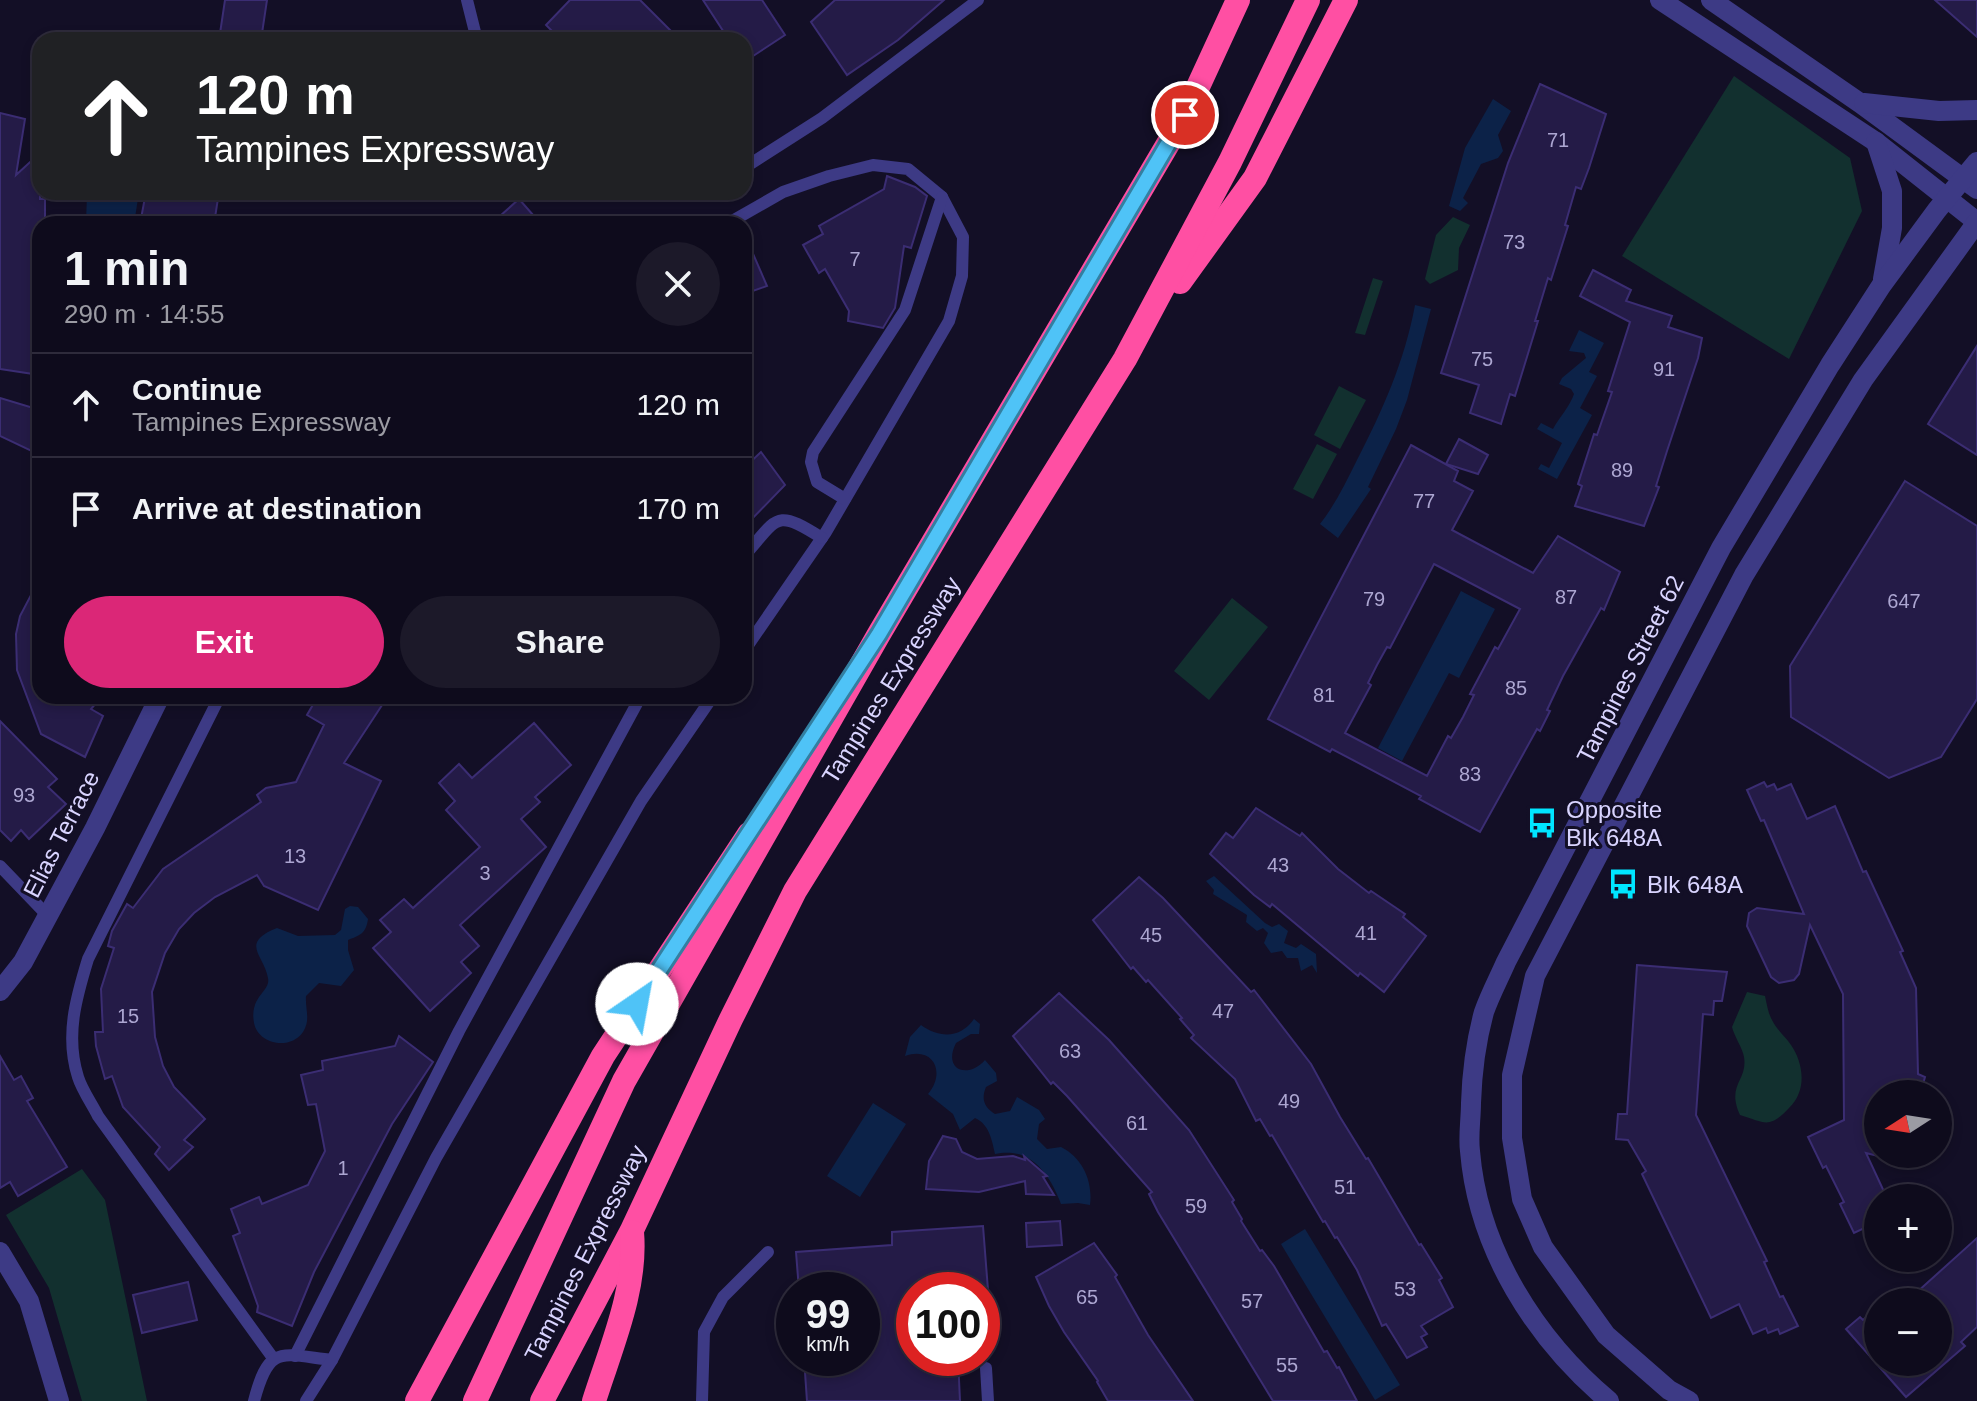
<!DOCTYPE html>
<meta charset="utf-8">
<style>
body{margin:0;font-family:Helvetica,sans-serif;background:#1c1929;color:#f1f3f6;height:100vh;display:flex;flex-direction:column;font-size:30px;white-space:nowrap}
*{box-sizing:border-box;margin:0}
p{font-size:26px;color:#9b9ba3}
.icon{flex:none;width:44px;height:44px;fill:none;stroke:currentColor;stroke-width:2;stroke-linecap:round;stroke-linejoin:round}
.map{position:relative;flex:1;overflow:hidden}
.side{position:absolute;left:32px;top:216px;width:720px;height:488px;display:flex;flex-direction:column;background:#0e0b1c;border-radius:24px;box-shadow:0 4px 12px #0003,0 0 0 2px #2e2b3b}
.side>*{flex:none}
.top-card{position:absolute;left:32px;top:32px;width:720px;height:168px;border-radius:24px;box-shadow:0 4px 12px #0003,0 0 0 2px #2e2b3b;background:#202124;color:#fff;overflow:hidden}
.needle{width:52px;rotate:258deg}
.buttons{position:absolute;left:1864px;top:1080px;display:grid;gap:16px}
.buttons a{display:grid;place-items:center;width:88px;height:88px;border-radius:50%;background:#0e0b1c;box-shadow:0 4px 12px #0003,0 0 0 2px #2e2b3b;font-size:40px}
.speed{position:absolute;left:776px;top:1272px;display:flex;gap:16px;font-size:40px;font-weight:700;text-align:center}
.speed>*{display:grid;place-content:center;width:104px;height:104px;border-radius:50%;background:#0e0b1c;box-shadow:0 4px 12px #0003,0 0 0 2px #2e2b3b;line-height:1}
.speed small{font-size:20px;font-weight:400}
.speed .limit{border:12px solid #d22;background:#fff;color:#111}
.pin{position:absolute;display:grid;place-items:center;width:68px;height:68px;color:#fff;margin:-34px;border:4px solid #fff;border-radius:50%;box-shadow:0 2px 8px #0007}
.me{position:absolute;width:88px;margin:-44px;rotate:33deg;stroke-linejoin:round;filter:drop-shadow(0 0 6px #0008)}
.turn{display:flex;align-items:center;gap:28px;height:168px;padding:0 32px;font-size:36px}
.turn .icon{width:104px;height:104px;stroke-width:2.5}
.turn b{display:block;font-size:56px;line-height:68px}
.round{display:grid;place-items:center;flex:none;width:84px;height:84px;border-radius:42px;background:#1c1929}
.overview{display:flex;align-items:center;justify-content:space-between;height:136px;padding:0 32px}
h1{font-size:48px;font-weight:600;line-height:60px}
.action{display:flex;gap:16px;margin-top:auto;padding:16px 32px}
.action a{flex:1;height:92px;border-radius:48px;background:#db2777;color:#fff;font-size:32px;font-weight:600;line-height:92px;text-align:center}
.action a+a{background:#1c1929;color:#f1f3f6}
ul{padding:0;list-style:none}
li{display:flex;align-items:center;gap:24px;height:104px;padding:0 32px;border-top:2px solid #2e2b3b}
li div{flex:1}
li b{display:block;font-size:30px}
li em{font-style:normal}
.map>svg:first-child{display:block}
.green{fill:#12302f}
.water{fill:#0c2248}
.building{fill:#241b47;stroke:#3b2d73;stroke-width:2;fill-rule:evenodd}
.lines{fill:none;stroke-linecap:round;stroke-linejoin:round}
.lane{stroke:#3d3a85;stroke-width:12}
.street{stroke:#3d3a85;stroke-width:20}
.highway{stroke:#ff4fa3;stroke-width:24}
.route-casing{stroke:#337fa1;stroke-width:20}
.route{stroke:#4fc3f7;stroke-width:14}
.labels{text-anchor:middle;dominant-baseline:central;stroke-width:6;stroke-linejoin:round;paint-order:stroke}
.number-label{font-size:20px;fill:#aca6d1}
.street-label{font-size:24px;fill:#d9d4ff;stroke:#130f26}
.poi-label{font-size:24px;fill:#d9d4ff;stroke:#130f26;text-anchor:start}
</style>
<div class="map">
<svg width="1977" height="1401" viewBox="0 0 1977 1401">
<rect width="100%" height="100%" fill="#130f26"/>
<g class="green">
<polygon points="1734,76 1850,158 1862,211 1789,359 1622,256"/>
<polygon points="1453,217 1470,225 1459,248 1458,270 1430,284 1425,279 1436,235"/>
<polygon points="1373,278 1383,281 1365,335 1355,333"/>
<polygon points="1339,386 1366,400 1340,449 1314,435"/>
<polygon points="1317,444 1337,454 1313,499 1293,489"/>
<polygon points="1232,598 1268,627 1209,700 1174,671"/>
<path d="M1747,992L1765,996C1767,1005 1768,1013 1772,1020C1777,1030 1785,1036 1791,1045C1804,1064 1807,1091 1789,1108C1769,1129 1766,1123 1740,1115C1726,1084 1748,1081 1744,1057C1743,1049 1734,1036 1732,1027Z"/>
<polygon points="82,1169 105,1200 147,1401 82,1401 49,1288 6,1215"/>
</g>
<g class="water">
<polygon points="1493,99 1511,111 1498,135 1503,151 1498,158 1481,164 1463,198 1468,203 1460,211 1449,206 1465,148"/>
<polygon points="87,192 139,192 134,224 86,224"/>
<path d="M1415,305L1431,309L1407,400L1396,429L1368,487L1371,489L1338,538L1320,524C1335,505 1346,482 1357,460C1382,412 1405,360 1415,305Z"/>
<path d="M1579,330L1604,343L1589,372L1597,376L1580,408L1592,415L1557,479L1538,469L1541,464L1549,468L1562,443L1537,429L1541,423L1553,429C1559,418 1570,406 1574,394L1571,389L1559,384L1562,378L1586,358L1584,353L1569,351Z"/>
<polygon points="1461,591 1495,609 1459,678 1449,673 1402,761 1378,748"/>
<polygon points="1214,876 1265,923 1272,927 1279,924 1288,931 1284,943 1296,948 1301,944 1316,954 1317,973 1312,965 1301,971 1298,958 1287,958 1282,951 1271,953 1264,943 1268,933 1263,928 1257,931 1246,922 1247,915 1213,894 1214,890 1206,881"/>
<path d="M350,906L358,907L368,919C366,933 361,935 348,940V950L354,970L341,986L319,983L306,996C305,1009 311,1020 303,1032C290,1051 258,1044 254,1023C249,996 271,992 268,978C264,955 239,943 277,928L298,936L335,935L341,930L345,909Z"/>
<path d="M974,1019L980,1024L979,1034H971L956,1043C942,1071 969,1079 985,1060L996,1073L997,1081L986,1087C981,1099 984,1107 995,1114L1010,1111L1017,1097L1039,1110L1045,1119L1039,1124L1037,1139L1047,1149L1061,1147C1083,1158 1093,1182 1090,1205L1078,1203L1061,1204C1050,1175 1031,1146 995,1154C992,1140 989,1124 975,1118L960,1130L953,1114L928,1094C946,1073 934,1046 905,1056L910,1037L921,1025C939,1038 960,1039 974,1019Z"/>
<polygon points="873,1103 906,1124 860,1197 827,1176"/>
<polygon points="1305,1229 1400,1385 1375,1400 1281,1244"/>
</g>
<g class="building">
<polygon points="225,0 267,0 261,40 219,40"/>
<polygon points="570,0 640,0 680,40 561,40 546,25"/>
<polygon points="703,0 762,0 785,35 744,62 744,40 729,40"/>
<polygon points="835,0 944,0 898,40 847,75 811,22"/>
<polygon points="1935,0 1977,0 1977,37"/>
<polygon points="1540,84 1606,114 1589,168 1581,189 1576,187 1565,225 1568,226 1551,280 1548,278 1535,321 1538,321 1515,396 1510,394 1501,424 1470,413 1479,385 1441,373 1508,163"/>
<polygon points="0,113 25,119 16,175 40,153 40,199 45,199 45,224 40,224 40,375 0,369"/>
<polygon points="887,176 915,187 927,196 911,248 904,246 895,308 883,328 848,321 849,311 825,269 819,273 803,245 823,234 819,226 884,189"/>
<polygon points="146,192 219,192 214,224 140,224"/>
<polygon points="519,199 541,224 491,224"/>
<polygon points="744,233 767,286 744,294"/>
<polygon points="1593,270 1631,290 1626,301 1672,316 1668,327 1702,338 1698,358 1667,451 1656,486 1659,487 1644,526 1575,506 1582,486 1578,484 1594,434 1597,435 1612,392 1608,391 1630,322 1580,296"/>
<polygon points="1977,346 1977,455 1928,424"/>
<polygon points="0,398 40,410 40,455 0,436"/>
<polygon points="1459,439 1488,455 1478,474 1446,464"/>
<path d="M1411,445L1458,471L1454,481L1473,491L1452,530L1533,573L1558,536L1620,572L1604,610L1601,608L1563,676L1547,710L1550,711L1540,731L1537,729L1480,832L1419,799L1421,796L1332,749L1330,752L1268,719ZM1434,564L1520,609L1498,649L1495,647L1470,694L1474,695L1463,717L1451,738L1448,736L1427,776L1345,733L1371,685L1368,683L1377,665L1387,647L1390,648Z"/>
<polygon points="761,452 785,485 744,527 744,468"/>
<polygon points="1905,481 1977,526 1977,699 1941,757 1889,778 1791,717 1790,666"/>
<polygon points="40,578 40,696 102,696 91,709 103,716 85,757 41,734 17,670 16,634 20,616"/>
<polygon points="318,696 388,696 344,763 381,781 318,910 264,886 257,875 215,897 194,913 179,929 165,953 152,992 155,1037 163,1066 174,1087 205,1119 184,1140 193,1147 169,1170 155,1154 160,1147 123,1107 112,1076 105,1079 96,1046 95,1032 103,1032 101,989 114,948 108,946 112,931 127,904 133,908 163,869 261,802 257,795 266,788 296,782 324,725 307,715"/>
<polygon points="0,721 57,779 48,787 66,804 29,839 21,830 11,841 0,830"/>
<polygon points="534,723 571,765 535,797 540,802 521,819 546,847 460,925 479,946 461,962 471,973 430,1011 373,948 391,932 380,920 404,899 413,908 480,847 446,810 455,801 439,783 459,764 472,778"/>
<polygon points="1764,782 1767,787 1774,784 1777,790 1791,784 1807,819 1835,806 1863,872 1866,871 1903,951 1900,952 1916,988 1918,1074 1925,1077 1920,1094 1878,1094 1878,1156 1866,1153 1887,1198 1878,1198 1878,1202 1873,1204 1878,1216 1870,1219 1873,1224 1854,1233 1840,1204 1844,1202 1826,1166 1823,1168 1808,1137 1844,1120 1843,994 1810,925 1799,974 1794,980 1779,983 1771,977 1747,926 1749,913 1757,908 1804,914 1764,820 1761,821 1747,790"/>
<polygon points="1256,808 1300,836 1302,833 1338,869 1369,893 1371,891 1405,914 1403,917 1426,936 1384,992 1360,973 1358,976 1272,904 1270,907 1254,895 1210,854 1226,833 1233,838"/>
<polygon points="1139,877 1163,898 1251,992 1254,990 1311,1064 1340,1117 1366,1159 1368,1158 1419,1245 1421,1244 1442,1278 1439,1280 1453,1307 1421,1326 1427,1334 1421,1337 1427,1347 1407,1358 1386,1324 1382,1326 1357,1270 1337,1237 1335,1238 1325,1221 1323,1222 1272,1135 1270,1136 1260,1119 1256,1121 1235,1079 1191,1038 1194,1035 1180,1019 1182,1018 1148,980 1146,982 1133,967 1131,969 1093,920"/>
<polygon points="1637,965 1727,972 1722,1001 1714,1001 1713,1015 1703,1014 1696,1115 1767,1261 1764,1262 1780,1297 1783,1296 1798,1326 1780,1334 1778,1329 1768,1333 1766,1328 1753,1334 1739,1304 1711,1318 1642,1174 1646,1171 1628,1140 1616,1139 1618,1114 1627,1114"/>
<polygon points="1059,993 1109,1040 1189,1130 1234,1200 1232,1202 1242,1219 1241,1221 1260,1251 1262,1250 1274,1266 1324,1352 1327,1351 1337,1368 1339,1367 1357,1401 1273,1401 1158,1212 1149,1194 1152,1192 1067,1096 1053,1082 1051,1084 1013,1036"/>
<polygon points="399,1036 433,1062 392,1124 314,1272 292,1326 257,1312 258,1306 233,1236 240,1233 231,1209 259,1197 262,1204 308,1185 325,1151 316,1104 308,1105 301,1075 323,1070 322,1061 395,1046"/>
<polygon points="0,1056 14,1080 21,1076 33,1098 27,1101 67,1167 18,1196 10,1182 0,1188"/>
<polygon points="943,1136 956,1139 962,1152 977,1159 1013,1156 1025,1160 1024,1156 1047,1176 1043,1177 1054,1195 1026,1194 1025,1181 979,1192 926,1189 929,1161"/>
<polygon points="1060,1221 1062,1245 1027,1247 1026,1223"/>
<polygon points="983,1226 988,1290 914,1290 914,1358 958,1358 960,1401 807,1401 804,1358 862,1358 862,1290 799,1290 796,1252 892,1245 892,1232"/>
<polygon points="1977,1238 1977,1327 1961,1342 1965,1346 1906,1397 1846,1329 1860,1317 1863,1320 1878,1307 1878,1362 1938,1362 1938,1302 1906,1302"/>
<polygon points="1094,1243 1117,1275 1115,1277 1148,1335 1193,1401 1108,1401 1097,1382 1098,1381 1064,1332 1049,1306 1036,1277"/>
<polygon points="188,1282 197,1320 142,1333 133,1295"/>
</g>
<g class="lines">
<g class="lane">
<polyline points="467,0 477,40"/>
<polyline points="744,168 822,118 978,0"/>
<polyline points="693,192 705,192"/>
<polyline points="727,224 783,192 829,176 873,165 908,169 942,197 963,237 962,276 949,321 826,532 744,651"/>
<polyline points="845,499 817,482 811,462 813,452 905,310 942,197"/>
<path d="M744,556C779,517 774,508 822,538"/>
<path d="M220,696L88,959C76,998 65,1036 78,1077C82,1090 92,1104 98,1116L273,1358"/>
<polyline points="0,866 48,916"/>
<polyline points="295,1356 459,1031 641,696"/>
<polyline points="986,1368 988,1401"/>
<path d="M254,1401C269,1344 280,1354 332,1360"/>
<polyline points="306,1401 332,1360 436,1158 641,801 713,696"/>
<polyline points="702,1401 704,1332 723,1297 768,1252"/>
</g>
<g class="street">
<polyline points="1660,0 1876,142 1977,222"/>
<polyline points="1711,0 1860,103 1977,189"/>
<polyline points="1864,103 1939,111 1977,110"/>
<polyline points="1876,142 1892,191 1892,228 1883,279"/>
<polyline points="0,991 23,962 95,828 160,696"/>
<polyline points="0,1252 29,1301 59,1401"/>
<path d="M1609,1401C1535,1339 1478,1249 1470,1151C1468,1136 1471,1119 1471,1103C1472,1073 1476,1041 1484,1012C1490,995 1499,978 1506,962L1721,548L1830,365L1881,286L1937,210L1977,162"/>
<polyline points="1689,1401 1669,1390 1606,1335 1543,1247 1522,1199 1512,1138 1512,1075 1535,976 1744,575 1863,380 1977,222"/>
</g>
<g class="highway">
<polyline points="1180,282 1255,178 1346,0"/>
<polyline points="417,1401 603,1056 749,834"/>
<polyline points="475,1401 624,1081 879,634 1185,115 1238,0"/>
<polyline points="542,1401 632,1230 731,1019 795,891 1125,359 1230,162 1308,0"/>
<path d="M594,1401C611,1347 637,1289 632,1232"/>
</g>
</g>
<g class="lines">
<g class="route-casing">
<polyline id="route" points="637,1004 879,634 1185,115"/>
</g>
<use href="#route" class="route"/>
</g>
<defs>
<g id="bus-bare" transform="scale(2.4)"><path d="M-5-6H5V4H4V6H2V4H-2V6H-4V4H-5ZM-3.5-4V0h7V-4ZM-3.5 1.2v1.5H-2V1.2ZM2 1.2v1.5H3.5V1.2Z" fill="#00e5ff" stroke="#130f26" stroke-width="2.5" paint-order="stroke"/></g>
</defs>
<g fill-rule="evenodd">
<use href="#bus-bare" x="1542" y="823"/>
<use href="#bus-bare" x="1623" y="884"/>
</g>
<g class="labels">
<g class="number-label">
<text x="1558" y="140">71</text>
<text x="1514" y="242">73</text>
<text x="855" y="259">7</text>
<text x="1482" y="359">75</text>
<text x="1664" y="369">91</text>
<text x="1622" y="470">89</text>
<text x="1424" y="501">77</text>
<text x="1566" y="597">87</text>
<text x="1374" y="599">79</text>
<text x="1904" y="601">647</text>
<text x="1516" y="688">85</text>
<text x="1324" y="695">81</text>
<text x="1470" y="774">83</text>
<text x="24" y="795">93</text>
<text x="295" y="856">13</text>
<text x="1278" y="865">43</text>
<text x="485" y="873">3</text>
<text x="1366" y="933">41</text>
<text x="1151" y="935">45</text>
<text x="1223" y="1011">47</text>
<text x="128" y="1016">15</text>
<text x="1070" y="1051">63</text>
<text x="1289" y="1101">49</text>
<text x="1137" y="1123">61</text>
<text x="343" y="1168">1</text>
<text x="1345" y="1187">51</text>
<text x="1196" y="1206">59</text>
<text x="1405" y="1289">53</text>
<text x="1087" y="1297">65</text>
<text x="1252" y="1301">57</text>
<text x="1287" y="1365">55</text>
</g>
<g class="street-label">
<text transform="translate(1630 669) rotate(-63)">Tampines Street 62</text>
<text transform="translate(891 680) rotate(-58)">Tampines Expressway</text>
<text transform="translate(61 834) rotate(-63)">Elias Terrace</text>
<text transform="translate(585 1253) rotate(-63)">Tampines Expressway</text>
</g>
<g class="poi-label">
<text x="1566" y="809">Opposite<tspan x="1566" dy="28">Blk 648A</tspan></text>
<text x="1647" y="884">Blk 648A</text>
</g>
</g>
</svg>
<div class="buttons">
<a><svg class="needle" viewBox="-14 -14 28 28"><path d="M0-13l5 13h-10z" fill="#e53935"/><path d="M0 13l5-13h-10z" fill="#9b9ba3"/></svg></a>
<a>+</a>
<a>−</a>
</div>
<div class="speed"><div>99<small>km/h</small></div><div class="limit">100</div></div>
<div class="pin" style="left:1185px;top:115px;background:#d93025"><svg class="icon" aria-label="arrive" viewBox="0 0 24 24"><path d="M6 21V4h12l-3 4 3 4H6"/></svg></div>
<svg class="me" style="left:637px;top:1004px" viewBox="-20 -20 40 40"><circle r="19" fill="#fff"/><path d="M0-13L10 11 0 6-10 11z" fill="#4fc3f7"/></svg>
<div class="top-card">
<div class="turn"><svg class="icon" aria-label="ahead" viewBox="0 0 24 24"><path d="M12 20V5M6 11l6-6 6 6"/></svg><div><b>120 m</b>Tampines Expressway</div></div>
</div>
<section class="side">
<div class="overview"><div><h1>1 min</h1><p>290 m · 14:55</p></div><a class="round"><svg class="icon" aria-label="close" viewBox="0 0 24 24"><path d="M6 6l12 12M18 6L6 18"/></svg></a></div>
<ul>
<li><svg class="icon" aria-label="ahead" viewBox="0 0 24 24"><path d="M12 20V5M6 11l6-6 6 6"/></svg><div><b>Continue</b><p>Tampines Expressway</p></div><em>120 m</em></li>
<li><svg class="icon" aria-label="arrive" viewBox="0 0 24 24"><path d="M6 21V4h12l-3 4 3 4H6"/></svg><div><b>Arrive at destination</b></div><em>170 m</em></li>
</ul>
<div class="action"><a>Exit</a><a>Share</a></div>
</section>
</div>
